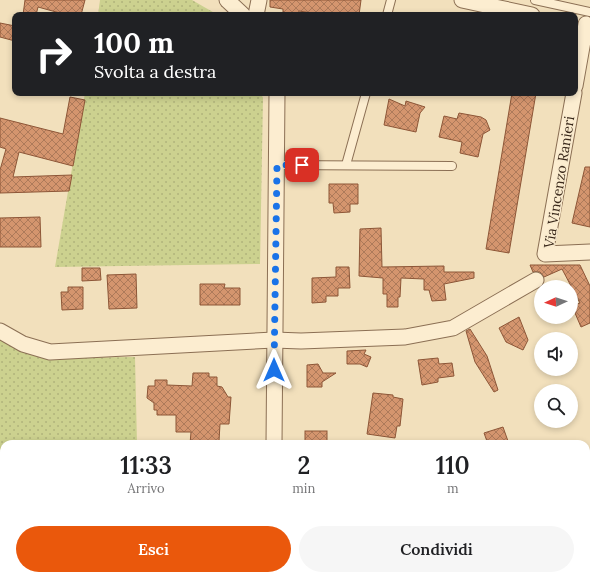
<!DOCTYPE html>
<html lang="it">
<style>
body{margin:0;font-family:Lora,serif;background:#f6f6f6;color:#202124;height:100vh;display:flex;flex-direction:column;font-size:15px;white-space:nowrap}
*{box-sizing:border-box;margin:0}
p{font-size:13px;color:#757577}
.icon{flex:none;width:22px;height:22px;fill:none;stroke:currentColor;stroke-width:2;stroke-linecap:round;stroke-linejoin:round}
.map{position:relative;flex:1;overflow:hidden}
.sheet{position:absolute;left:0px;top:440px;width:590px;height:140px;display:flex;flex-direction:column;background:#fff;border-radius:12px 12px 0 0;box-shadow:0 2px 6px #0003}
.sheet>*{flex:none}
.guide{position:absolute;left:12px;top:12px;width:566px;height:84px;border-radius:8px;box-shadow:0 2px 6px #0003;background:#202124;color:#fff;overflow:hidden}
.needle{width:26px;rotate:267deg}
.tools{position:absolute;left:534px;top:280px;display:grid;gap:8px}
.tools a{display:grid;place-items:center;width:44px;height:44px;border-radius:50%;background:#fff;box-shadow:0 2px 6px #0003;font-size:20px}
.pin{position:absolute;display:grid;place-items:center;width:34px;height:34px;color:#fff;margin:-17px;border-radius:8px;box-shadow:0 2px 6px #0006}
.me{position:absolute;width:44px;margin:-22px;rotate:0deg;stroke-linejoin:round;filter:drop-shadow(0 0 3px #0008)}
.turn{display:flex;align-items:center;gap:14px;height:84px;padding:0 16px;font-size:18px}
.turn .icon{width:52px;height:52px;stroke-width:2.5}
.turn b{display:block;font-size:28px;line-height:34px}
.eta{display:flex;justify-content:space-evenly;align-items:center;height:68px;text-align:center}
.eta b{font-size:24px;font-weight:600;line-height:28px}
.cta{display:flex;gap:8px;margin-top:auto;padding:8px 16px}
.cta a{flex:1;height:46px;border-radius:24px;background:#ea580c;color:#fff;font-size:16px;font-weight:600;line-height:46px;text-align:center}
.cta a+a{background:#f6f6f6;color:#202124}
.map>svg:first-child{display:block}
.grass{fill:url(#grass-dots)}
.building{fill:url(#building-cross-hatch);stroke:#8d5637}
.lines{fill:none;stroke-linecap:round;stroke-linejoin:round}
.lane-casing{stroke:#8b6f54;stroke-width:10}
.street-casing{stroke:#8b6f54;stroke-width:17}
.lane{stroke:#fcedd0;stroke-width:8}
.street{stroke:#fcedd0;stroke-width:15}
.route{stroke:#1a73e8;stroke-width:7;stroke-dasharray:0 12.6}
.labels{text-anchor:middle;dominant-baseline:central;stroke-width:3;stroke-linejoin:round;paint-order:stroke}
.street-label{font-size:14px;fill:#39281a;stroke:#f9eacd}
</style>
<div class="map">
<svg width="590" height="580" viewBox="0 0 590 580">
<defs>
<pattern id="grass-dots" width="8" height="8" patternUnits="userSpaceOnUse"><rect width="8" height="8" fill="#ccd18f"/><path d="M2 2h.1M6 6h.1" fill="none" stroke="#b0b37b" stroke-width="1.8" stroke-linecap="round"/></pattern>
<pattern id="building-cross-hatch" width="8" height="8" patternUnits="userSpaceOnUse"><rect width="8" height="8" fill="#d4956e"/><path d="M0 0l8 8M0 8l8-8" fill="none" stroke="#ad7a5a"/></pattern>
</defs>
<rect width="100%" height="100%" fill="#f2e0bc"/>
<g class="grass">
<polygon points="100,0 192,0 218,15 98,15"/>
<polygon points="85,93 261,93 263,98 260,264 55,267"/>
<polygon points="0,339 31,355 48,358 135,357 137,444 4,444 4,483 0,453"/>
</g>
<g class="building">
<polygon points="25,0 85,0 81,15 67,15 38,7 36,15 23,15"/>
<polygon points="270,0 361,0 359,15 324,15 299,11 298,15 295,15 283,12 283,9 270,7"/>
<polygon points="0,23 15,26 15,41 0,37"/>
<polygon points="512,93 536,93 509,253 486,249"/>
<polygon points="70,97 85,100 73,166 19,152 13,177 72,175 69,191 0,193 0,170 6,149 0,147 0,118 63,134"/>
<polygon points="389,99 405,106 406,101 425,107 420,113 416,132 384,125"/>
<polygon points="459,113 481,117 486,120 490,130 483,134 478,157 460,153 462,142 439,137 444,116 457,119"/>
<polygon points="585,167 590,167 590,227 572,223"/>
<polygon points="329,184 358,184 358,204 350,204 350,212 334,213 333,203 329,203"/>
<polygon points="40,217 41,247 0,247 0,218"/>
<polygon points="381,228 382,267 444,266 444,272 474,272 474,278 444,284 446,300 432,301 429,290 424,290 424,279 401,278 400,297 398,297 398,307 387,307 387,294 383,294 383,278 359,276 360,229"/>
<polygon points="530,265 580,265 590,286 590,323 581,327 572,306 580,303 562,269 544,277 540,272 533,272"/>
<polygon points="336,267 349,267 350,288 338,288 338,296 326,296 326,302 312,303 312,278 336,277"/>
<polygon points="82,268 100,268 101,280 82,281"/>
<polygon points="136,274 137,308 109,309 107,275"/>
<polygon points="200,284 225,284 224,288 240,288 240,305 200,305"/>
<polygon points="68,287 83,287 83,309 62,310 61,292 68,292"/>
<polygon points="519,317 528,340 523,350 506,342 499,328"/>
<polygon points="470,329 487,356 498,390 494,392 475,362 466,331"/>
<polygon points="366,350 364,354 371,357 367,367 360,364 347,364 347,351"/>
<polygon points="438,358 439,364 452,363 454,376 438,378 438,382 422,385 418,360"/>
<polygon points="318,364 323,373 336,373 322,382 322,387 307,387 307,365"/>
<polygon points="193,373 209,373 209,377 217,377 217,386 222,387 228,397 231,397 229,424 220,424 219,441 213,441 212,444 190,444 191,432 176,432 176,415 157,415 157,410 154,410 154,403 147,398 148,386 155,386 155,380 167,380 167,385 192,386"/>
<polygon points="373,393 393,395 393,397 403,399 400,426 397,426 395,438 367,434"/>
<polygon points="503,427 509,444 488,444 484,433"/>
<rect x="305" y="431" width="22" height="13"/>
</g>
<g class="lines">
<g class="lane-casing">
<g id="lane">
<polyline points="535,0 590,12"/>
<polyline points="387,15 391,0"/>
<polyline points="277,165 452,166"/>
<polyline points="346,165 366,93"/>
</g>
</g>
<g class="street-casing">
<g id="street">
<polyline points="227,0 243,15"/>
<polyline points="462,0 532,15"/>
<polyline points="256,15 259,0"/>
<polyline points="575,86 586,24"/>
<polyline points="574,93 545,254 590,252"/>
<polyline points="0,331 23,344 50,352 274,340 301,341 405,337 453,328 536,280"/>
<polyline points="274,444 277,93"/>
<polyline points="0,501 4,500"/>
<polyline points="269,580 269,576"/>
</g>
</g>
<use href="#lane" class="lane"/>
<use href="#street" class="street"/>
</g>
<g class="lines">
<polyline class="route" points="274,370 277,165 302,165"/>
</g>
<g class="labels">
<g class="street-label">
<text transform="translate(559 182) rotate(-81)">Via Vincenzo Ranieri</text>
</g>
</g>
</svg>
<div class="tools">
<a><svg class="needle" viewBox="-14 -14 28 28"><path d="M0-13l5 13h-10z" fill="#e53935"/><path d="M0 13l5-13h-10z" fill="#757577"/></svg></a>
<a><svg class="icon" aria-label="sound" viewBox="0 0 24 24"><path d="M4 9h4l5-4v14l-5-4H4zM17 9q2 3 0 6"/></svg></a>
<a><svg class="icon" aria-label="search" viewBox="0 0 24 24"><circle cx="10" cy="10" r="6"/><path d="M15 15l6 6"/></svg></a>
</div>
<div class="pin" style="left:302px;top:165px;background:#d93025"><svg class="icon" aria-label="arrive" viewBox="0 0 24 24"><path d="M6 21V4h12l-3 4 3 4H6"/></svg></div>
<svg class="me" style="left:274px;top:370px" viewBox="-20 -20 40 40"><path d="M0-17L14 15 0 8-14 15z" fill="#1a73e8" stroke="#fff" stroke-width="4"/></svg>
<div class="guide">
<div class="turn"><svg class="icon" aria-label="right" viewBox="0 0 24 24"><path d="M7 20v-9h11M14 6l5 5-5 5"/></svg><div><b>100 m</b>Svolta a destra</div></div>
</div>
<section class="sheet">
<div class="eta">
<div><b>11:33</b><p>Arrivo</p></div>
<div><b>2</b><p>min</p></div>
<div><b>110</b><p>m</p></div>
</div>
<div class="cta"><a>Esci</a><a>Condividi</a></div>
</section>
</div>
